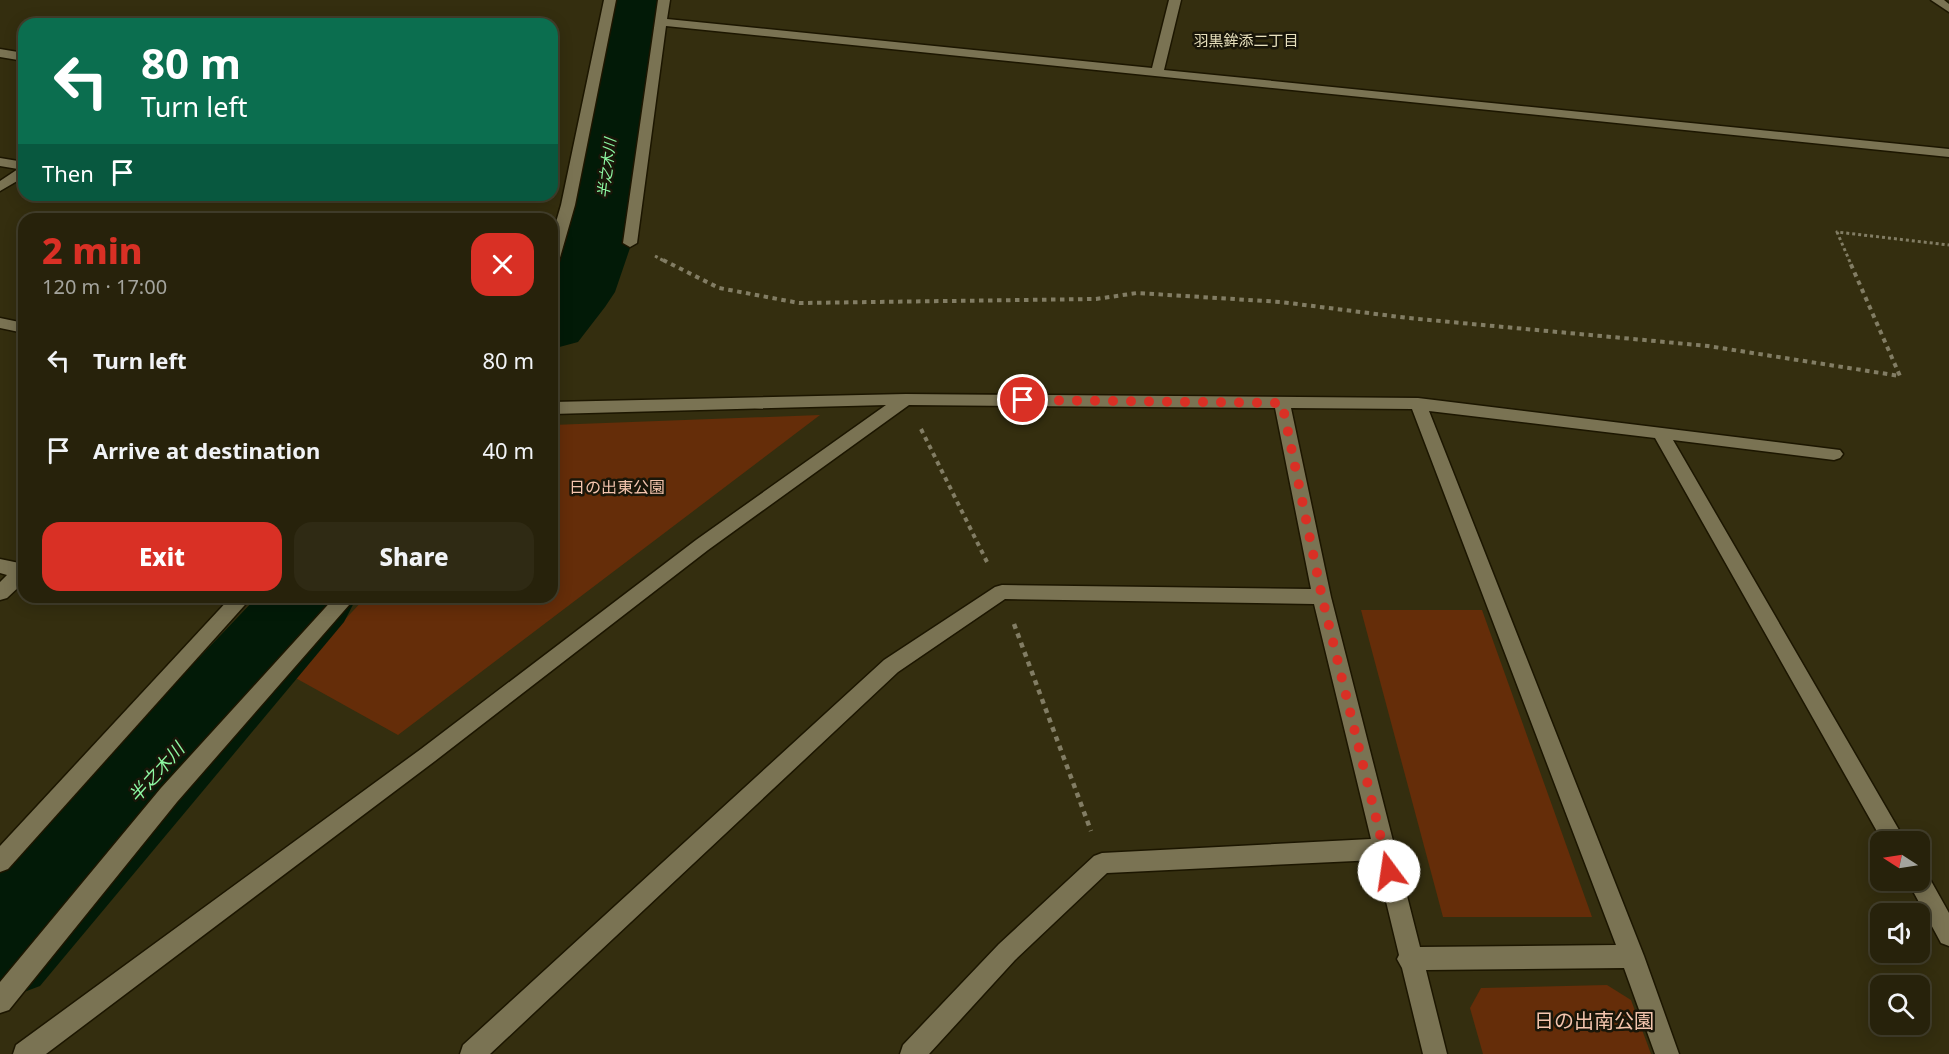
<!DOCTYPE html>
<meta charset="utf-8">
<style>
body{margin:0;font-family:"Noto Sans","Noto Sans JP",sans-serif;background:#2f2a14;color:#f1f3f6;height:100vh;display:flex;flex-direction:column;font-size:22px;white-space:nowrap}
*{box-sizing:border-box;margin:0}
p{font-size:20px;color:#a4a49d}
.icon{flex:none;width:33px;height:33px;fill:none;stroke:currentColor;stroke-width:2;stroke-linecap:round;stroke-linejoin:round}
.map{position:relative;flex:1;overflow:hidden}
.panel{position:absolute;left:18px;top:213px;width:540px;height:390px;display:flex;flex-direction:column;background:#27220b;border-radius:18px;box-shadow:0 3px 15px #0003,0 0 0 2px #433f2c}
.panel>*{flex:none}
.top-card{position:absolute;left:18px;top:18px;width:540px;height:183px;border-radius:18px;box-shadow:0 3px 15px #0003,0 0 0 2px #433f2c;background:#0b6e4f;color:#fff;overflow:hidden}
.needle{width:39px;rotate:282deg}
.tools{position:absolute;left:1870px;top:831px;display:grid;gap:12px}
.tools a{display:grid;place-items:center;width:60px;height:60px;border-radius:12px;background:#27220b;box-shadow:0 3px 15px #0003,0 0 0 2px #433f2c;font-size:30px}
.pin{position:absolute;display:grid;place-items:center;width:51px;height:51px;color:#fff;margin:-26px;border:3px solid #fff;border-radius:50%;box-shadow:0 2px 6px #0007}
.me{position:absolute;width:66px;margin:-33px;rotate:346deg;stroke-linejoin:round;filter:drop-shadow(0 0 4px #0008)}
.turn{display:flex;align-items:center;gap:21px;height:126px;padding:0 24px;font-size:27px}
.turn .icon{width:78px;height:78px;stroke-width:2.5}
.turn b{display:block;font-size:42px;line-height:51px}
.then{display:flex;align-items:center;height:57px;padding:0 24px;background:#0003;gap:12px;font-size:22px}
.round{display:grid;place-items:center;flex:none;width:63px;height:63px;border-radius:18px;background:#2f2a14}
.summary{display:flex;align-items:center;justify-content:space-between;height:102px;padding:0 24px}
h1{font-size:36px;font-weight:800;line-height:45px;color:#d93025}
.action{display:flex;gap:12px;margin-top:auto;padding:12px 24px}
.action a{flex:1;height:69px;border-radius:18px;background:#d93025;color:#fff;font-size:24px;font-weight:800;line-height:69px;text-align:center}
.action a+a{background:#2f2a14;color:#f1f3f6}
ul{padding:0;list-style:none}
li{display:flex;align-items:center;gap:18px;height:90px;padding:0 24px}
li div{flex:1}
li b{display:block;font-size:22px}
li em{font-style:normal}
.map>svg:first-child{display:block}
.green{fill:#652d09}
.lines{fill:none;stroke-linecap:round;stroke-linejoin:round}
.river{fill:#021a07;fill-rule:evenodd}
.lane-casing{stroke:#1c1600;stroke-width:3}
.street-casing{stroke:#1c1600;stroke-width:3}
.path-far2{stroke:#827d64;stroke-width:3;stroke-dasharray:3 3;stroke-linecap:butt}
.path-far1{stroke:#827d64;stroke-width:4;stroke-dasharray:4.5 4.5;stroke-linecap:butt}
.path{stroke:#827d64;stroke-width:4.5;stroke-dasharray:5 5;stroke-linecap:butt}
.lane{fill:#7a7353;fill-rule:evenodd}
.street{fill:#7a7353;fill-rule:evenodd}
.route{stroke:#d93025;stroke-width:10;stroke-dasharray:0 18}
.labels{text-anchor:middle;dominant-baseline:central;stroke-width:5;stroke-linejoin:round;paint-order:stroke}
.far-neighbourhood-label{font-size:15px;fill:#e7e0bd;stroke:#191609}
.far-water-label{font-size:15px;font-style:italic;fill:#8df9a3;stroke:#191609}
.park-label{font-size:16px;fill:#f4c5ae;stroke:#191609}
.water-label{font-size:18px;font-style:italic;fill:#8df9a3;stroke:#191609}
.near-park-label{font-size:20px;fill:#f4c5ae;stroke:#191609}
</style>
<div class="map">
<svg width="1949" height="1054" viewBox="0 0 1949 1054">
<rect width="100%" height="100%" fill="#342e0f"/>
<g class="green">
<polygon points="820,415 398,735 292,676 366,597 552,597 552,425"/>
<polygon points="1361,610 1482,610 1592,917 1443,917"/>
<polygon points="1607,985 1631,1000 1651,1054 1483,1054 1470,1008 1481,988"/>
</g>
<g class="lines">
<g class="river">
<polygon points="607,0 659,0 645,83 630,248 615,292 605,307 578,342 552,349 552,273 562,248 587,83"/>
<polygon points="257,597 357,597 344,622 40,986 0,1001 0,867"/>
</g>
<g class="lane-casing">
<polygon id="lane" points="1931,0 1944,0 1949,4 1949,12"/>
</g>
<g class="street-casing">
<g id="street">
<polygon points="604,0 616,0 575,205 559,261 552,265 552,236 561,205"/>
<polygon points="658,0 670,0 667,19 1152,68 1169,0 1181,0 1164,70 1949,149 1949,157 666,26 637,243 630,247 623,243"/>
<polygon points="0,49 24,53 24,61 0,57"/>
<polygon points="0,158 24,162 24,177 0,191 0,181 18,169 0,166"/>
<polygon points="0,318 24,323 24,333 0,328"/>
<path d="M906,394L1418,398L1840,450L1843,454L1840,458L1834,460L1673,440L1906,842H1883L1655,438L1429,411L1644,956L1679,1054H1655L1624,968L1426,970L1447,1054H1423L1402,968L1397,959L1399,955L1376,860L1107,873L1015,960L929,1054H900L903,1045L999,944L1094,856L1102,853L1371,839L1314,604L1005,599L898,672L490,1054H460L463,1045L884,660L995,587L1002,585L1311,589L1275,408L909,405L708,550L435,761L46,1054H13L16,1045L421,749L696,540L886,405L552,414V402ZM1291,408L1412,409L1616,945L1420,947L1331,597Z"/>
<polygon points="0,559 24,564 24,582 7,598 0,600 0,582 7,575 0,573"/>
<polygon points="231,597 252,597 8,869 0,872 0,846"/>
<polygon points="335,597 356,597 177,802 9,1010 0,1013 0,982 161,788"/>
<polygon points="1920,870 1926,872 1949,913 1949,946 1941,943 1907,880 1920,880"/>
</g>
</g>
<g class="path-far2">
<polyline points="655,256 666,262"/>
<polyline points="1850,262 1837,232 1949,245"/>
</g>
<g class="path-far1">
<polyline points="663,260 719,288 799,303 1096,299 1137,293 1281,302 1408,318 1708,346 1900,376 1849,260"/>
<polyline points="921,429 987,562"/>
</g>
<polyline class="path" points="1014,624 1091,831"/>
<use href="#lane" class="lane"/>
<use href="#street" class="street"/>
</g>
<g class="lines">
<polyline class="route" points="1023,400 1282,403 1322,597 1389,871"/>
</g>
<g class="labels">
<g class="far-neighbourhood-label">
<text x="1246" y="40">羽黒鉾添二丁目</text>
</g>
<g class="far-water-label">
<text transform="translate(606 168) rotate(-83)">半之木川</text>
</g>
<g class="park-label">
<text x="617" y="487">日の出東公園</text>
</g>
<g class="water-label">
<text transform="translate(156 772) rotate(-48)">半之木川</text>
</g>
<g class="near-park-label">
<text x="1594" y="1020">日の出南公園</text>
</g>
</g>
</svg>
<div class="tools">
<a><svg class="needle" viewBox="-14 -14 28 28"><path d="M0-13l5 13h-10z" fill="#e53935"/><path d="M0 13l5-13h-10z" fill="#a4a49d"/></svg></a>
<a><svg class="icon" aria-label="sound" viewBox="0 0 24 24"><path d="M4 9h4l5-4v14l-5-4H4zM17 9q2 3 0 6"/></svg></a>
<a><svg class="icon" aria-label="search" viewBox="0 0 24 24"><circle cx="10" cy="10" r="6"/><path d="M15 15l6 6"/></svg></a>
</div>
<div class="pin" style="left:1023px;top:400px;background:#d93025"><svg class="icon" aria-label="arrive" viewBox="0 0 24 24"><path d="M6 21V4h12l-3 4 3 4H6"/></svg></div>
<svg class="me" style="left:1389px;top:871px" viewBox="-20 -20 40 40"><circle r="19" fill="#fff"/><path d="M0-13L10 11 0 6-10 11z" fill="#d93025"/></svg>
<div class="top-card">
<div class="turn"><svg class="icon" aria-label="left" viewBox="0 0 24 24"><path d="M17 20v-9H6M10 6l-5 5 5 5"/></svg><div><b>80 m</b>Turn left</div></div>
<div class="then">Then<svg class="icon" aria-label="arrive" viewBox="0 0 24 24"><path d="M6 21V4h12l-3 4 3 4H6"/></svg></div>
</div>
<section class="panel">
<div class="summary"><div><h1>2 min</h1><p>120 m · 17:00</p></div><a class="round" style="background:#d93025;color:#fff"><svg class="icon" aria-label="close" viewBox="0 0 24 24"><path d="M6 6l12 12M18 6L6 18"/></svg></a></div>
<ul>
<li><svg class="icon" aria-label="left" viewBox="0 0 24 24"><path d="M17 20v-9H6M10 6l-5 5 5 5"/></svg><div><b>Turn left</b></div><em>80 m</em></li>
<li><svg class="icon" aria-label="arrive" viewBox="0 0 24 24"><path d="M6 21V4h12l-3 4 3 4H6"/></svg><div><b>Arrive at destination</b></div><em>40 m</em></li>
</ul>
<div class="action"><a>Exit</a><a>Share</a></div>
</section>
</div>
